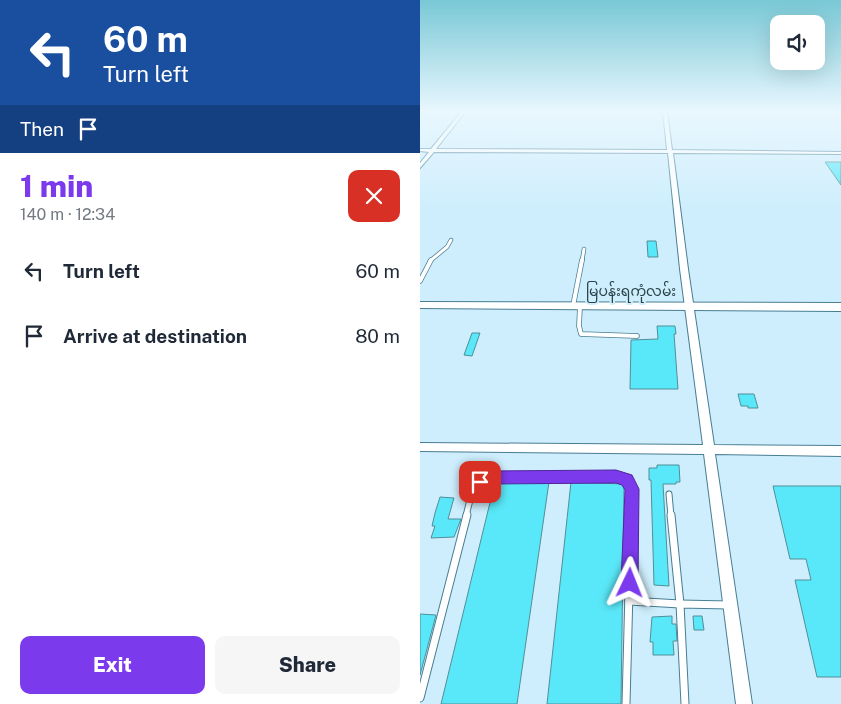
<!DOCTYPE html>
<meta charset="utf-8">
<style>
body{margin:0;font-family:"Public Sans","Noto Sans Myanmar",sans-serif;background:#f6f6f7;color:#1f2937;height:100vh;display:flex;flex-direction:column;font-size:19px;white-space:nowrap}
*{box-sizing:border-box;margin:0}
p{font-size:16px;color:#747a83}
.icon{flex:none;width:28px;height:28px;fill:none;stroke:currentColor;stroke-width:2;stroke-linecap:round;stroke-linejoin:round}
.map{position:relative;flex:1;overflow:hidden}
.details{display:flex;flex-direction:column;background:#fff;width:420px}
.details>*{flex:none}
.guide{background:#1a4fa0;color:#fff;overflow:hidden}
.fabs{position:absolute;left:350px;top:15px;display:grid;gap:10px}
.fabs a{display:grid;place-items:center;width:55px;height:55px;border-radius:10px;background:#fff;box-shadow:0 5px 20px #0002;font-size:25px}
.pin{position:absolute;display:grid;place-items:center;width:42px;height:42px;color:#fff;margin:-21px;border-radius:10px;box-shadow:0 2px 8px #0006}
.me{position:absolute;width:55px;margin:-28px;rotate:2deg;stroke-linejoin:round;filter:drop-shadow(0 0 4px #0008)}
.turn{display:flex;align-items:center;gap:18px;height:105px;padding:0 20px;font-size:22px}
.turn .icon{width:65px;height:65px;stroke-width:2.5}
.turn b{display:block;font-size:35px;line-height:42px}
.then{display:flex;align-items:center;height:48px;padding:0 20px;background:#0003;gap:10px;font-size:19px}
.round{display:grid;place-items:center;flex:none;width:52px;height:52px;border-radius:10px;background:#f6f6f7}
.overview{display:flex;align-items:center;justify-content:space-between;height:85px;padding:0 20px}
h1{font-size:30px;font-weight:800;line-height:38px;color:#7c3aed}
.primary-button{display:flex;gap:10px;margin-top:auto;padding:10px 20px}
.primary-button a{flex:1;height:58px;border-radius:10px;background:#7c3aed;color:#fff;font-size:20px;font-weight:800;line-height:58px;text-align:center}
.primary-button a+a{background:#f6f6f7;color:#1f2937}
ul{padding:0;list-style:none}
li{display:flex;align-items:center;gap:15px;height:65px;padding:0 20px}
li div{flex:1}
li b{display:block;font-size:19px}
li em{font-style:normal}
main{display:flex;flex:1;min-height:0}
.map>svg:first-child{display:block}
.building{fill:#59e8f9;stroke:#518f97}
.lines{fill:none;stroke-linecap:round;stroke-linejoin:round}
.lane-far3-casing{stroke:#487d92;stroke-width:4.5}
.lane-far2-casing{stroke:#487d92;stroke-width:5.5}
.lane-far1-casing{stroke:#487d92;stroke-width:7}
.lane-casing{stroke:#487d92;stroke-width:9}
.street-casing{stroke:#487d92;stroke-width:2}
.secondary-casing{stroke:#487d92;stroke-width:2}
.lane-far3{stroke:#fff;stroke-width:3}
.lane-far2{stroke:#fff;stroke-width:4}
.lane-far1{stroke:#fff;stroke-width:5}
.lane{stroke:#fff;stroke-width:7}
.street{fill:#fff;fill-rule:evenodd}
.secondary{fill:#fff;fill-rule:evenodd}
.route{fill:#7c3aed;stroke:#51269a}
.labels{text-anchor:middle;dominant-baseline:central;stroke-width:4;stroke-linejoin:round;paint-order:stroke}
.street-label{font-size:14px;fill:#2a414a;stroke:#ceeefd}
</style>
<main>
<section class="details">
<div class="guide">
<div class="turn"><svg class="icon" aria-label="left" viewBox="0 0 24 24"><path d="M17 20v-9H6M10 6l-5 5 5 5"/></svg><div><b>60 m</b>Turn left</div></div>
<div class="then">Then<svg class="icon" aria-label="arrive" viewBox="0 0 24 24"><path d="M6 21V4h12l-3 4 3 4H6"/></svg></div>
</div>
<div class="overview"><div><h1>1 min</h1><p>140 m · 12:34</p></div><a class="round" style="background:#d93025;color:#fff"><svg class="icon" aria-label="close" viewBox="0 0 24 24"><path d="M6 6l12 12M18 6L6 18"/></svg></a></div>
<ul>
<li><svg class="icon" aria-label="left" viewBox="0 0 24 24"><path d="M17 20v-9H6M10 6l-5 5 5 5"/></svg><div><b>Turn left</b></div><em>60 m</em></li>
<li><svg class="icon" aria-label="arrive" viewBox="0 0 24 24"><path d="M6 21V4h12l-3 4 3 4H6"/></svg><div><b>Arrive at destination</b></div><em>80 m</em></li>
</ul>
<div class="primary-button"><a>Exit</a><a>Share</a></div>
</section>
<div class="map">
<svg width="421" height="704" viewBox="0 0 421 704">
<rect width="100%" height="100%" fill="#ceeefd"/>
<g class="building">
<polygon points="405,162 421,162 421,185"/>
<polygon points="227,241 236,241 238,257 228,257"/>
<polygon points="237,326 255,326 256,334 254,334 258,389 210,389 211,340 238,339"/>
<polygon points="52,333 60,333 52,356 44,355"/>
<polygon points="318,394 334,394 338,408 328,408 328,406 321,406"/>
<polygon points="237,465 259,465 260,482 256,482 256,484 243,484 249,586 234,585 231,480 229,480 229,468 237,468"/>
<polygon points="75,482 129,482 97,704 21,704"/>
<polygon points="151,482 204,484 201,704 127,704"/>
<polygon points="353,486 421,486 421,677 397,677 375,580 391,580 386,559 370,559"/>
<polygon points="20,497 34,498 28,519 41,519 34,537 11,538 15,526 12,526 15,513"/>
<polygon points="0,614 16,615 0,675"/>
<polygon points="252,616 252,624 256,624 257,641 253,641 254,655 233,655 233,642 230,642 232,617"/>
<polygon points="273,616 282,616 284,630 274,630"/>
</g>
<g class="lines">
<g class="lane-far3-casing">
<g id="lane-far3">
<polyline points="10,261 27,247 31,240"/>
<polyline points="162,261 164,249"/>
</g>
</g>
<g class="lane-far2-casing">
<g id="lane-far2">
<polyline points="0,281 11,260"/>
<polyline points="153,306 162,260"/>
<polyline points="160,306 159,326 161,334 217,336"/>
</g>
</g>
<g class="lane-far1-casing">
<g id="lane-far1">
<polyline points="249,494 251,516"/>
<path d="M46,516C50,500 52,483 70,477H197L207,480L212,489L211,516"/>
</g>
</g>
<g class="lane-casing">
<g id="lane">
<polyline points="209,601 260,604 251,515"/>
<polyline points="0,698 47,515"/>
<polyline points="206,704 211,515"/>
<polyline points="265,704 260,604 309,605"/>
</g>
</g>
<g class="street-casing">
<polygon id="street" points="42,111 46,111 16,149 247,150 243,111 247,111 252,150 421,152 421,154 253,153 268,269 294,445 421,446 421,456 295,454 332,704 316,704 284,454 0,451 0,443 283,445 260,269 248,153 14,152 0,168 0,163 9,152 0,151 0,149 11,149"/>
</g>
<g class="secondary-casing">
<polygon id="secondary" points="0,302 421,303 421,311 0,308"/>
</g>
<use href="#lane-far3" class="lane-far3"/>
<use href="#lane-far2" class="lane-far2"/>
<use href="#lane-far1" class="lane-far1"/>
<use href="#lane" class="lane"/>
<use href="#street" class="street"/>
<use href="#secondary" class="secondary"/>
</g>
<linearGradient id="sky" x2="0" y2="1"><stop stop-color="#79c8d6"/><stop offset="0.53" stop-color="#e9f7fe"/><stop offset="1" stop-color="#e9f7fe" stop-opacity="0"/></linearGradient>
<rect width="421" height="210" fill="url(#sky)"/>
<polygon class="route" points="196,470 212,475 219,489 218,583 216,589 210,591 203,589 201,583 205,490 202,485 196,483 71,484 60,488 55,487 53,482 55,477 70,471"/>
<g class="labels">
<g class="street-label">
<text x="211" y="291">မြပန်းရကုံလမ်း</text>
</g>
</g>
</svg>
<div class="fabs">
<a><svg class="icon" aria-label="sound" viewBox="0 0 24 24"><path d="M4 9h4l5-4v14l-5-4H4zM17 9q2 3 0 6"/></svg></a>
</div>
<div class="pin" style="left:60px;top:482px;background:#d93025"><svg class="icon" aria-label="arrive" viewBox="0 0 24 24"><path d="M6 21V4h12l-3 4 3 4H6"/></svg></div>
<svg class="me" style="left:210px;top:583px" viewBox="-20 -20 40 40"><path d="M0-17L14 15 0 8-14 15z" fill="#7c3aed" stroke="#fff" stroke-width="4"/></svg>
</div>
</main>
